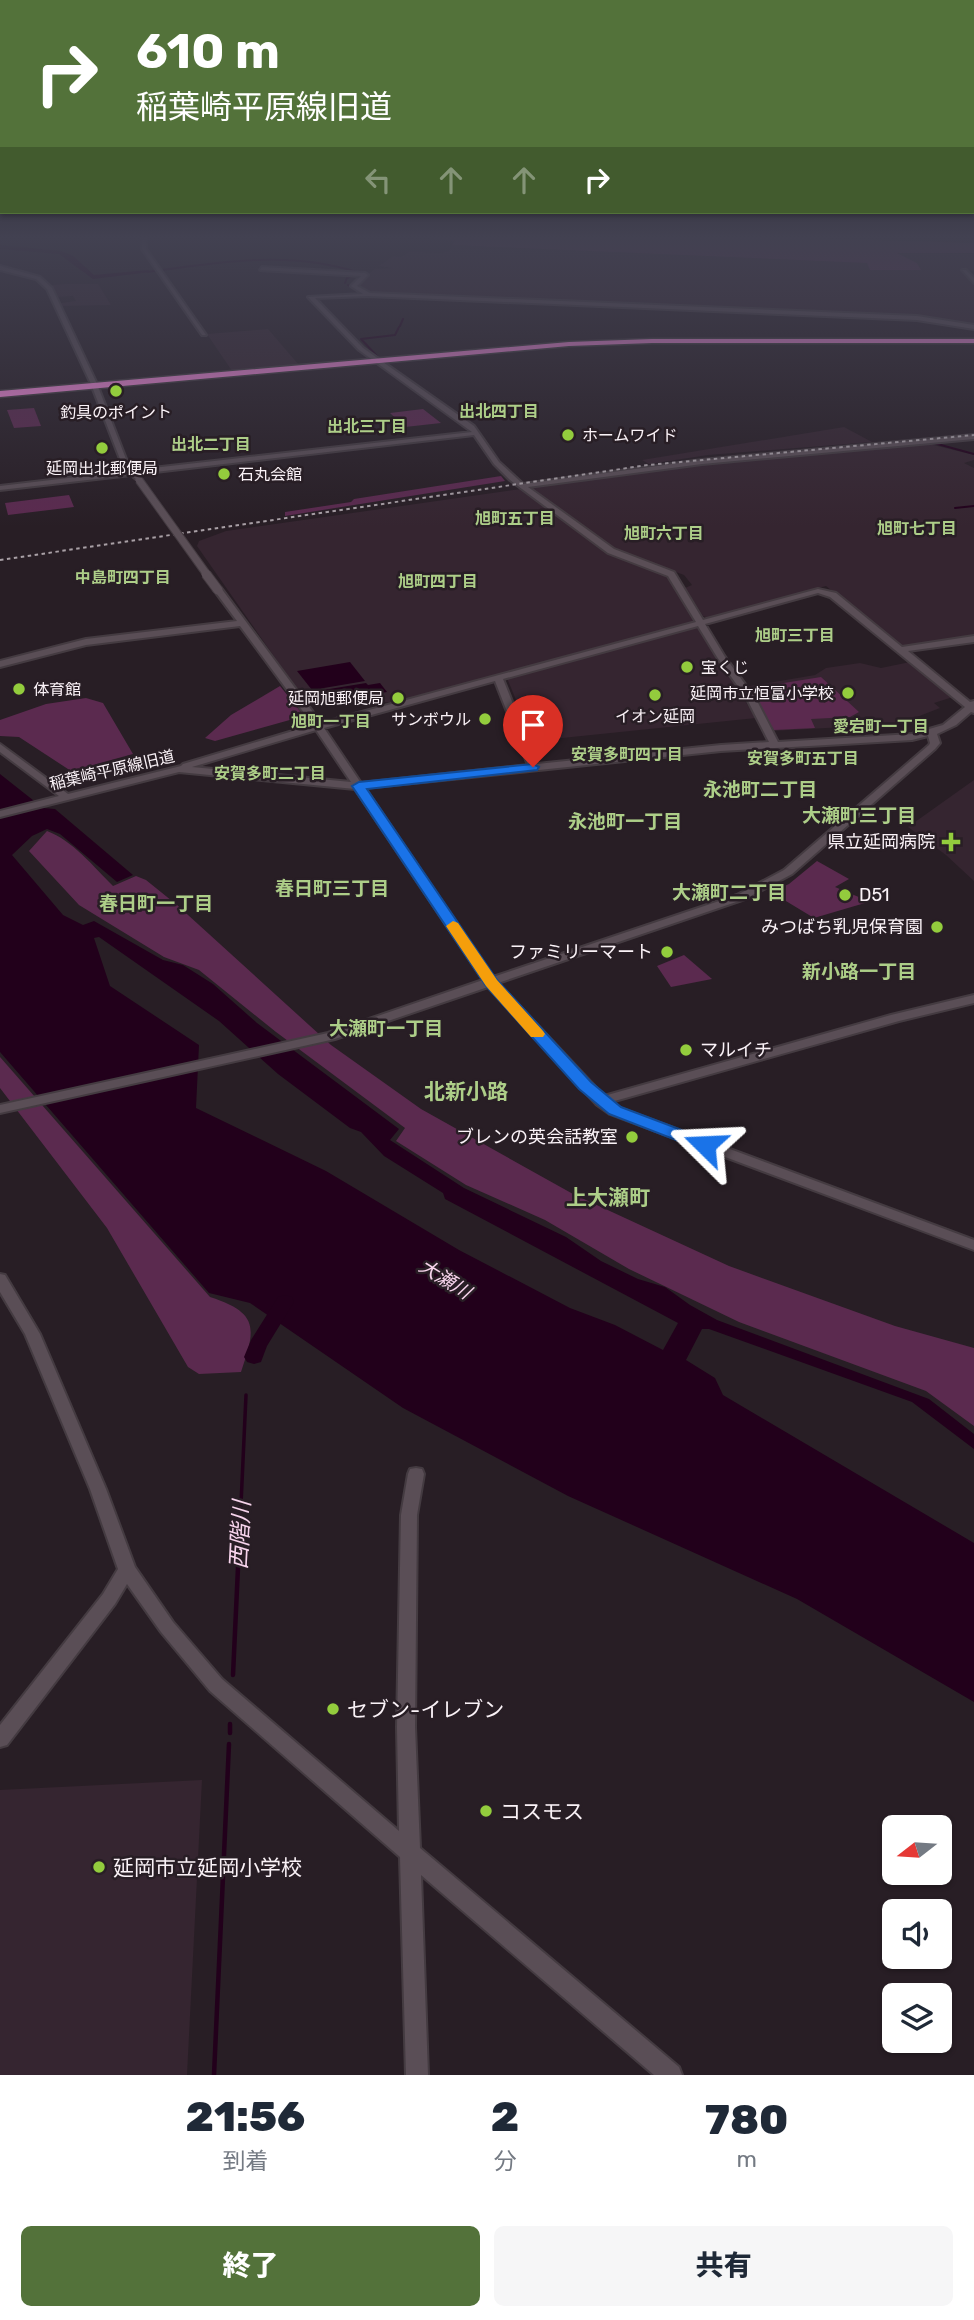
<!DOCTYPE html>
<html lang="ja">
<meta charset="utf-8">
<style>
body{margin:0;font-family:Rubik,"Noto Sans JP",sans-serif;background:#f6f6f7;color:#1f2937;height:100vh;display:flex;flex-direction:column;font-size:26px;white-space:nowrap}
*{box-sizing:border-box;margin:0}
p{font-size:23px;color:#747a83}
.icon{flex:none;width:38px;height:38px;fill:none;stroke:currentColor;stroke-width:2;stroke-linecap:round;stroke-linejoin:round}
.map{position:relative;height:2075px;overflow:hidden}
.panel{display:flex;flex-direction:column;background:#fff;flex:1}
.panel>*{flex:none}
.top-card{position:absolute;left:0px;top:0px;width:975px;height:214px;box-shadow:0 2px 5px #0004;background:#53723a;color:#fff;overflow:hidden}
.needle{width:46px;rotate:253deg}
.controls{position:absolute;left:882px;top:1815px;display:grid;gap:14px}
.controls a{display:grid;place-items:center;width:70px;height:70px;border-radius:10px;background:#fff;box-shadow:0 2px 5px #0004;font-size:35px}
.pin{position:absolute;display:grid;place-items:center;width:60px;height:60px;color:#fff;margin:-72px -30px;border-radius:50% 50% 50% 0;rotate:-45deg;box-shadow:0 0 7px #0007}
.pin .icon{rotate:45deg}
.me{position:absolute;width:77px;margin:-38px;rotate:291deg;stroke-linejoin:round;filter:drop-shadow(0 0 5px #0008)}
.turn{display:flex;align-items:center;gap:24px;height:147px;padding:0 21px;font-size:32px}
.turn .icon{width:91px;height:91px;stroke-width:2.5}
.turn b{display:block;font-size:49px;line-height:60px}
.lanes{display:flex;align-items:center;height:66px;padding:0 21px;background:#0003;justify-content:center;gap:35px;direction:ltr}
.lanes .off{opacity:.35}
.eta{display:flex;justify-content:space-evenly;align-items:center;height:119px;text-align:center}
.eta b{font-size:42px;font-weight:800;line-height:49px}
.action{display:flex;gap:14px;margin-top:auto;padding:14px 21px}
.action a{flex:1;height:80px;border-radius:10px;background:#53723a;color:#fff;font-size:28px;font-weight:800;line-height:80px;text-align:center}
.action a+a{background:#f6f6f7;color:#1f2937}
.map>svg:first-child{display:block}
.built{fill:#352530}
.green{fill:#5b2a4f}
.water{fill:#22001b;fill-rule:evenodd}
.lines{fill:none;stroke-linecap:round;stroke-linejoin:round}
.stream-far2{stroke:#22001b;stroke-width:2}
.stream-far1{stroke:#22001b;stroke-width:3.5}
.stream{stroke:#22001b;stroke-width:4.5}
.river{fill:#22001b;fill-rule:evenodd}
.minor-casing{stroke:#443b41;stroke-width:4}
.highway-casing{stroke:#443b41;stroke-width:3}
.minor{fill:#5a4e56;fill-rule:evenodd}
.highway{fill:#fa8add;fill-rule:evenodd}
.rail{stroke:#a9a0a6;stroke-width:2;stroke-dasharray:3.5 3.5;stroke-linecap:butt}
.minor-bridge-far1-casing{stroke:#443b41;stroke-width:9;stroke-linecap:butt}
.minor-bridge-casing{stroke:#443b41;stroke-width:11;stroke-linecap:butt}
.minor-bridge-far1{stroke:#5a4e56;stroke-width:7}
.minor-bridge{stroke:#5a4e56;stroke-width:9}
.route{fill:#1a73e8;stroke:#114b97;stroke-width:2}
.slow{fill:#f59e0b}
.poi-dot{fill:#93cc3d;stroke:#281e25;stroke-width:2.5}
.labels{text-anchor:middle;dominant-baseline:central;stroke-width:5;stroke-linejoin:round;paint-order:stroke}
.far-neighbourhood-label{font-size:16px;font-weight:bold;fill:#adce88;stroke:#281e25}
.far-poi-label{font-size:16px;fill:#faf2f7;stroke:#281e25;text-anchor:start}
.far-street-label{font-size:16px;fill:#faf2f7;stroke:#281e25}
.poi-label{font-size:18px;fill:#faf2f7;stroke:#281e25;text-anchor:end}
.neighbourhood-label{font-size:19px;font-weight:bold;fill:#adce88;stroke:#281e25}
.water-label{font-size:19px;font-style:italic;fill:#f7d4ec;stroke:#281e25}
.quarter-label{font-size:21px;font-weight:bold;fill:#adce88;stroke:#281e25}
.near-poi-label{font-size:21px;fill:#faf2f7;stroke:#281e25;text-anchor:start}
.near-water-label{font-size:23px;font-style:italic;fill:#f7d4ec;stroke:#281e25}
</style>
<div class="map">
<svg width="974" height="2075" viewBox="0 0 974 2075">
<rect width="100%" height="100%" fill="#281e25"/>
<g class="built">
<polygon points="452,245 867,263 870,270 920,270 917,263 897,253 974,254 974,271 962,271 974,284 974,327 918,318 378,295 368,293 358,286 361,280 375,269 393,268 379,266 393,256 401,257 409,252 442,253 449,251"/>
<polygon points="67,284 98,284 111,305 62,306 61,303 76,301 73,296 57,297 52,285"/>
<polygon points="268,329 299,365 232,371 207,334"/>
<polygon points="844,427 872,442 708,455 649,464 642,460"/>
<polygon points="925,443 974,455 974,460 964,463 974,468 974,638 902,647 826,586 708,618 703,616 685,588 692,585 684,575 610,547 531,488 709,463"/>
<polygon points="521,489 609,554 669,577 694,621 395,703 301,695 197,546 199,541 226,531"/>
<polygon points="690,628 699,628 756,718 533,741 507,678"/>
<polygon points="910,662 953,697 934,703 940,708 891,727 865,729 863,726 771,731 744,687 815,675 826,668 860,663 881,668"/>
<polygon points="974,780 974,881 946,855 908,827"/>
<polygon points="202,1780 187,2075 0,2075 0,1790"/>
</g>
<g class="green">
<polygon points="421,237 768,237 974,243 974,253 897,253 917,263 921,270 870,270 867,263 452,245 455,241"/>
<polygon points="34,408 41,426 14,428 7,410"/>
<polygon points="423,409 441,423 405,427 390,413"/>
<polygon points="501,476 505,481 285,516 285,512 351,502 354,499"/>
<polygon points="69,495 74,507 8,515 5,503"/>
<polygon points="821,677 859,712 850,717 811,719 815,728 774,730 746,689"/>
<polygon points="280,686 304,716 215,741 205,738 231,715"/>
<polygon points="86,698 103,703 133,754 71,771 19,737 0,736 0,720 46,704"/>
<path d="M47,831C72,840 94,867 113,886L136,876L146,880L177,905L331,1045L421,1109L573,1194L729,1266L895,1326L974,1348V1426L926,1391L739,1322L629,1269L545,1220L466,1185L396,1141L405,1128L276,1032L199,970L164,957L79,905L29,851Z"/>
<polygon points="817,861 849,879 835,887 861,898 865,903 814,918 771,892 789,884"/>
<polygon points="684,955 712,979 671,987 657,966"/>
<path d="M0,1057L210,1297C259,1313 256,1328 241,1372L199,1374L188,1367L107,1228L0,1088Z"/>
</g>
<g class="water">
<polygon points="350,662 365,681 312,690 297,671"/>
<polygon points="366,683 368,685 380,683 387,692 351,698 311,692"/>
<path d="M0,774L43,808L55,809L133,875L117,882L60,834L47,829L32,836L12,855L63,915L83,925L94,921L163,960L183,965L213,984L257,1023L399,1129L390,1140L464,1188L566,1237L601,1261L638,1279L665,1287L690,1305L717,1320L929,1399L974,1434V1449L912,1402L709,1329H702L686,1360L715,1378L723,1395L974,1543V1702L797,1599L568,1496L403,1408L250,1303L209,1293L0,1052ZM99,937L219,1021L278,1074L350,1128L361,1132L384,1156L443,1193L445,1199L678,1323L663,1350L615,1325L570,1308L459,1250L326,1171L196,1108L199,1045L110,986L94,938Z"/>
</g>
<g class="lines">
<g class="stream-far2">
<path d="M148,272C219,262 290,250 360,273"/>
<polyline points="345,283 347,278 354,275"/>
<polyline points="348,285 355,289"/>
<polyline points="400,326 403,319"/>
<polyline points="377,356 361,339 395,335 399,327"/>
<polyline points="930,442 974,454"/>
<polyline points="955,508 974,506"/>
</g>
<polyline class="stream-far1" points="239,1548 246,1395"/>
<g class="stream">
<polyline points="233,1675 239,1546"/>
<polyline points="230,1724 230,1733"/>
<polyline points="214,2075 229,1744"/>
</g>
<g class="river">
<polygon points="0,245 61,251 73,256 94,275 148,270 151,272 93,279 59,254 0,249"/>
<polygon points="285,1295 292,1297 294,1302 267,1346 261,1362 254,1364 247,1362 244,1357 251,1340 278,1297"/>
</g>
<g class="minor-casing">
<g id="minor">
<polygon points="142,237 146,237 146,249 206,335 202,335 142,249"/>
<path d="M0,266L40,277L52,288L97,384L126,459L135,470L472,432L359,350L308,297L363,294L351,286L361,276L260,270L262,267L365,273L368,275L357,286L370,293L917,316L974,325V329L917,320L368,296L315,298L363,348L474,426L499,462L523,484L702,460L974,435V439L702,464L528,487L614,549L674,572L703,620L818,589L836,593L902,647L974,636V642L908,651L970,702L974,701V713L971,712L956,725L937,734L940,743L935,749L792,874L745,899L498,983L604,1096L891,1015L974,995V1003L899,1021L611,1102L620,1108L974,1240V1250L610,1114L596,1104L488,987L335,1039L0,1113V1105L328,1033L483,980L355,789L179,772L0,817V811L59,796L0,752V744L68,794L181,766L183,764L313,725L240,626L86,645L0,667V661L86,639L237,621L214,590L218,588H221L321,723L696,622L668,576L608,553L510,480L494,464L474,435L138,474L140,477L136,479L131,475L0,490V486L128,471L120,459L91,384L47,289L36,279L0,270ZM818,593L830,597L965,707L943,725L912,734L778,742L756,699L725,657L705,624ZM698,626L717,657L747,699L769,742L721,745L537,764L503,679ZM495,681L528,765L361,783L324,728ZM316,730L351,782L192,767ZM928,736L930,743L929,745L784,870L737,895L493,977L365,788L721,751L912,740Z"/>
<polygon points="962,270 966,270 974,278 974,283"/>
<polygon points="0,1274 5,1275 40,1334 106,1489 135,1567 173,1622 222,1679 399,1831 397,1727 401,1515 408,1474 410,1469 416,1468 422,1469 424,1474 417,1515 415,1727 420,1848 679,2067 682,2075 654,2075 421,1875 428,2075 406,2075 400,1857 210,1691 161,1632 127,1584 115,1604 7,1745 0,1747 0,1725 103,1594 118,1569 90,1489 25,1334 0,1292"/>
</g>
</g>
<g class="highway-casing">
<polygon id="highway" points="652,339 974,339 974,343 652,343 569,346 0,397 0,391 569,342"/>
</g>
<use href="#minor" class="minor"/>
<use href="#highway" class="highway"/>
<polyline class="rail" points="0,560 648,465 974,435"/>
<g class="minor-bridge-far1-casing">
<polyline id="minor-bridge-far1" points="139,480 208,576"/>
</g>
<g class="minor-bridge-casing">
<polyline id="minor-bridge" points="206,574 218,590"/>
</g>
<use href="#minor-bridge-far1" class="minor-bridge-far1"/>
<use href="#minor-bridge" class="minor-bridge"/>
</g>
<linearGradient id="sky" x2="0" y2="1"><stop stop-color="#161014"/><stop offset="0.45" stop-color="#424151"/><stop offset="1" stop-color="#424151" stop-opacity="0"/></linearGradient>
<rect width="974" height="527" fill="url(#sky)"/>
<polygon class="route" points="533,764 539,767 537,770 367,789 497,980 591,1082 621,1107 711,1141 714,1145 711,1149 699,1149 609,1114 579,1089 486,986 352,786 359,782"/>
<polygon class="slow" points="453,921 458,923 497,980 543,1031 545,1034 543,1037 531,1037 486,986 446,926"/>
<g class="poi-dot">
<circle cx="116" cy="391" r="7"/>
<circle cx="568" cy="435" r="7"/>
<circle cx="102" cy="448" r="7"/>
<circle cx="224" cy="474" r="7"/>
<circle cx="687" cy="667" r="7"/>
<circle cx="19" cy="689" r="7"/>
<circle cx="848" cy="693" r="7"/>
<circle cx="655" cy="695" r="7"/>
<circle cx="398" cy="698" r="7"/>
<circle cx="485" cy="719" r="7"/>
<path d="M947.5 831.5h7v7h7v7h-7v7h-7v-7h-7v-7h7z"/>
<circle cx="845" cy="895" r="7"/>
<circle cx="937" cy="927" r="7"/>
<circle cx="667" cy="952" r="7"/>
<circle cx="686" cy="1050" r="7"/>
<circle cx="632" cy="1137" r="7"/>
<circle cx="333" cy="1709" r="7"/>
<circle cx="486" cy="1811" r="7"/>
<circle cx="99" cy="1867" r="7"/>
</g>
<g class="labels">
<g class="far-neighbourhood-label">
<text x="499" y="411">出北四丁目</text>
<text x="367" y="426">出北三丁目</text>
<text x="211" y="444">出北二丁目</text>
<text x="515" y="518">旭町五丁目</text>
<text x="917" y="528">旭町七丁目</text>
<text x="664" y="533">旭町六丁目</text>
<text x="123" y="577">中島町四丁目</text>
<text x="438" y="581">旭町四丁目</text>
<text x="795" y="635">旭町三丁目</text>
<text x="331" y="721">旭町一丁目</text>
<text x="881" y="726">愛宕町一丁目</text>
<text x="627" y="754">安賀多町四丁目</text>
<text x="803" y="758">安賀多町五丁目</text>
<text x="270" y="773">安賀多町二丁目</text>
</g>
<g class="far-poi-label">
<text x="116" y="412" text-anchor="middle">釣具のポイント</text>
<text x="582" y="435">ホームワイド</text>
<text x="102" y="468" text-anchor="middle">延岡出北郵便局</text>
<text x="238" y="474">石丸会館</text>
<text x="701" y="667">宝くじ</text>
<text x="33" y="689">体育館</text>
<text x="834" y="693" text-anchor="end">延岡市立恒富小学校</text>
<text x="384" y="698" text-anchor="end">延岡旭郵便局</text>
<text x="655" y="716" text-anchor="middle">イオン延岡</text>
<text x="471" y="719" text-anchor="end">サンボウル</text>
</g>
<g class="far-street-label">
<text transform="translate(112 770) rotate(-13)">稲葉崎平原線旧道</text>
</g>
<g class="poi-label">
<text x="935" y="842">県立延岡病院</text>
<text x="859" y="895" text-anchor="start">D51</text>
<text x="923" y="927">みつばち乳児保育園</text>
<text x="653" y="952">ファミリーマート</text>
<text x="700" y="1050" text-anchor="start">マルイチ</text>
<text x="618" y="1137">ブレンの英会話教室</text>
</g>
<g class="neighbourhood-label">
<text x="760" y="789">永池町二丁目</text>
<text x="859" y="815">大瀬町三丁目</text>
<text x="625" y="821">永池町一丁目</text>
<text x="332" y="888">春日町三丁目</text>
<text x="729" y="892">大瀬町二丁目</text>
<text x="156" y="903">春日町一丁目</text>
<text x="859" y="971">新小路一丁目</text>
<text x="386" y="1028">大瀬町一丁目</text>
</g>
<g class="water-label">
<text transform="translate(445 1279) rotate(32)">大瀬川</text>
</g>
<g class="quarter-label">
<text x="466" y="1091">北新小路</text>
<text x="608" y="1197">上大瀬町</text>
</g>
<g class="near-poi-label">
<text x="347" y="1709">セブン-イレブン</text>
<text x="500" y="1811">コスモス</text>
<text x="113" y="1867">延岡市立延岡小学校</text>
</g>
<g class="near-water-label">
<text transform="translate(240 1535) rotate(-87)">西階川</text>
</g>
</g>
</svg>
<div class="controls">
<a><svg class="needle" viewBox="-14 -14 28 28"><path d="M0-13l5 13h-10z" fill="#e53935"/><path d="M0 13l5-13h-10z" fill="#747a83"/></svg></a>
<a><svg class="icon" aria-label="sound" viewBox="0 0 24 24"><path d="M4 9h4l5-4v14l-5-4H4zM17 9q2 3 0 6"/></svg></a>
<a><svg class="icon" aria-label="layers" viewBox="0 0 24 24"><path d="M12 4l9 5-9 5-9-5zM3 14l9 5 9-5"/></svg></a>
</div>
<div class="pin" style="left:533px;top:767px;background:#d93025"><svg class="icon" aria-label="arrive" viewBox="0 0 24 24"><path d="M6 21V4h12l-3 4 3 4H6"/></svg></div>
<svg class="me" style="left:705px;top:1145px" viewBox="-20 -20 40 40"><path d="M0-17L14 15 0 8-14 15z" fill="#1a73e8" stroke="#fff" stroke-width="4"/></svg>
<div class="top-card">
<div class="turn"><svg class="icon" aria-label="right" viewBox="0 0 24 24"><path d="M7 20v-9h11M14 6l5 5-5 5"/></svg><div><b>610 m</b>稲葉崎平原線旧道</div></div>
<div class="lanes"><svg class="icon off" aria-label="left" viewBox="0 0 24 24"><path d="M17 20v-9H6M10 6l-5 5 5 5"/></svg><svg class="icon off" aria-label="ahead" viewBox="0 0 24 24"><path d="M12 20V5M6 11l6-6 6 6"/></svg><svg class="icon off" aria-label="ahead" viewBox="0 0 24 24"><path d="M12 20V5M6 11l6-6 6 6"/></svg><svg class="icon" aria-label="right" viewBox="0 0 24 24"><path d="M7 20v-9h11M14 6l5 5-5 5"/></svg></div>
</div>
</div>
<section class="panel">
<div class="eta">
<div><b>21:56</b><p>到着</p></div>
<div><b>2</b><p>分</p></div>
<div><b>780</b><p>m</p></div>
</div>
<div class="action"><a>終了</a><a>共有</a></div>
</section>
